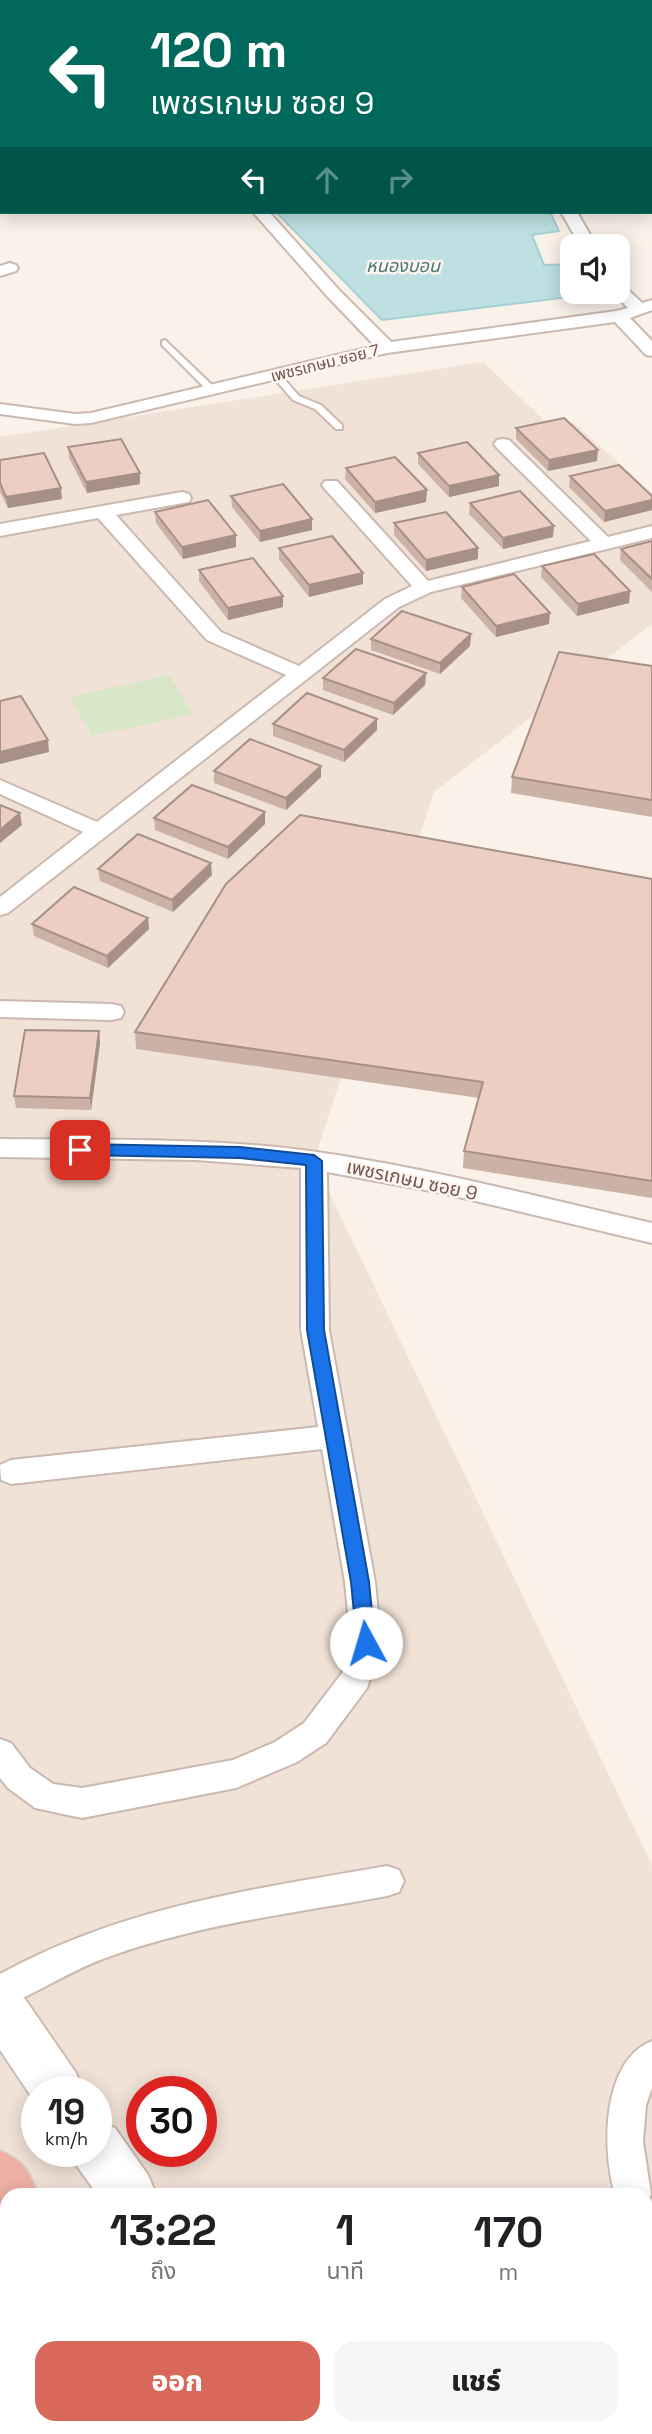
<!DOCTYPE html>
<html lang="th">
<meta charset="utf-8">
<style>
body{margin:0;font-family:"Space Grotesk","Noto Sans Thai",sans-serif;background:#f6f6f6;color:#202124;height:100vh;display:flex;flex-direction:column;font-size:26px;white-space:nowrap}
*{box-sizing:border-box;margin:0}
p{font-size:23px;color:#757577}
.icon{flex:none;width:38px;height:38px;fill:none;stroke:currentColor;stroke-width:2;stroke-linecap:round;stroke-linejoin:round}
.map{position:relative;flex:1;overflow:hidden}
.panel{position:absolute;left:0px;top:2188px;width:653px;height:247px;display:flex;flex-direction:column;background:#fff;border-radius:21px 21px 0 0;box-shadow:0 4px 18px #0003}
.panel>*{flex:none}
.hud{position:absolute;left:0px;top:0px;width:653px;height:214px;box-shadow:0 4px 18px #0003;background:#00695c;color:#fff;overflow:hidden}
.tools{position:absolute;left:560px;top:234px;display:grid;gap:14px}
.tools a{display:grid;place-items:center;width:70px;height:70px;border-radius:14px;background:#fff;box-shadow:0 4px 18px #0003;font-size:35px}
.speed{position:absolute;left:21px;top:2076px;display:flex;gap:14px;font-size:35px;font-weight:700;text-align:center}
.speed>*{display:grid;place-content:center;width:91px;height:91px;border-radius:50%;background:#fff;box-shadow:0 4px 18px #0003;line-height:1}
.speed small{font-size:18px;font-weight:400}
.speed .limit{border:10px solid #d22;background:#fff;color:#111}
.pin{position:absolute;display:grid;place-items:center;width:60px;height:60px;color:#fff;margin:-30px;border-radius:14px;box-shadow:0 4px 10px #0006}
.me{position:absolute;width:77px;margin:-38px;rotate:354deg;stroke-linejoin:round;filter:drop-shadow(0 0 5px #0008)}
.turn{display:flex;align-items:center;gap:24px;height:147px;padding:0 35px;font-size:32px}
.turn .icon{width:91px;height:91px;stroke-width:2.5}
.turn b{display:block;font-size:49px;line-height:60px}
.lanes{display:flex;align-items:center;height:66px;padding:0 35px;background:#0003;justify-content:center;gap:35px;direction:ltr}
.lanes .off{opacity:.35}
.eta{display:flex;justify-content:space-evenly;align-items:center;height:119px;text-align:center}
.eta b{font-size:42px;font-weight:800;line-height:49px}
.button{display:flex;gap:14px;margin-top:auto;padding:14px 35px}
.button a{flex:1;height:80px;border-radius:21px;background:#d86859;color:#fff;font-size:28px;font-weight:800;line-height:80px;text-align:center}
.button a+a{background:#f6f6f6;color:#202124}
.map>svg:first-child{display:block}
.residential{fill:#f1e2d7;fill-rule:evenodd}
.green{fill:#d7e7c7}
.water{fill:#bee0e2;stroke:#a5d0d3;stroke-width:2}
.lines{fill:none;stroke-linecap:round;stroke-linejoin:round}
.lane-casing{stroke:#cbb8af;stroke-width:4}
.street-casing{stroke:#cbb8af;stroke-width:4}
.secondary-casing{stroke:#cfbaaf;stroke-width:4}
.highway-casing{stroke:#d7d0cd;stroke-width:4}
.lane{fill:#fff;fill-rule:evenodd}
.street{fill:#fff;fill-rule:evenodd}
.secondary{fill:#fff;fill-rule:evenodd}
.highway{fill:#eeb0a5;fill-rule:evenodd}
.wall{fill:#ccb1a7}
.shaded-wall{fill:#a69088}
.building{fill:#edcec2;stroke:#a69088;stroke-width:2}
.route{fill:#1a73e8;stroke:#114b97;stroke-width:2}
.labels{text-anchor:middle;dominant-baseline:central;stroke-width:5;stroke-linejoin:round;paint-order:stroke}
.far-street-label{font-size:16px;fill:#71574e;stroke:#fdf5ee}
.far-water-label{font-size:18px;font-style:italic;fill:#47787b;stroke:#fdf5ee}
.street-label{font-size:19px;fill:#71574e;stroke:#fdf5ee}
</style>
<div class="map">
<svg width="652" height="2434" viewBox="0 0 652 2434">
<rect width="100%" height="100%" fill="#faf1e8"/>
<path class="residential" d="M483,362L551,427L574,423L652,493V624L434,792L314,1161L652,1865V2434H0V437ZM37,2091H96V2151H37ZM142,2091H201V2151H142ZM7,2194H646V2427H7Z"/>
<polygon class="green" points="169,675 193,714 92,736 70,697"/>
<polygon class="water" points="276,212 550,212 559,231 532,235 544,265 572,264 572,292 584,292 585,295 382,320"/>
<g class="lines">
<g class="lane-casing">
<g id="lane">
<polygon points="165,340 215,388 215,392 209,392 162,345 162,341"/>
<polygon points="273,373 279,373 299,396 321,405 342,425 342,429 336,429 315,409 293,400 273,377"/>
</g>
</g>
<g class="street-casing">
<g id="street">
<rect x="0" y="160" width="2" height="8"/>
<polygon points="253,212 269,212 339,290 391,342 616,311 628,308 612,292 618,292 618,284 624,286 642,303 652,300 652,310 630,318 652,341 652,356 646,355 615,322 387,353 91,423 75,424 0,414 0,404 75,414 91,413 375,346 327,296"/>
<polygon points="561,212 577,212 597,247 581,247"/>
<polygon points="10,263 16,265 18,268 16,271 0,276 0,266"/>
<polygon points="503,439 509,440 608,537 652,526 652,538 431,592 399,607 8,913 0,915 0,897 83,832 0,794 0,780 97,822 286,675 207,640 98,518 0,536 0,524 182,492 189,494 191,498 189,502 116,515 221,632 299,666 385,599 412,586 325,489 322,485 325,481 337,481 428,581 591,541 497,448 494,444 497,440"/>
<polygon points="0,1001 112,1004 121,1006 124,1012 121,1018 112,1020 0,1017"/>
<path d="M0,1139C92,1140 185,1138 277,1147C404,1161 528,1195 652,1223V1243L442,1193L327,1172L329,1330L375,1582L381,1643L367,1688L326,1743L297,1762L236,1788L82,1818L35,1808L8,1788L0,1778V1739L11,1743L30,1768L53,1784L82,1788L233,1760L275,1742L304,1723L342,1673L351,1643L345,1582L322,1449L11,1484L1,1480L0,1465L11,1460L318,1427L301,1330V1168L196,1160L0,1157Z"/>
<path d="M387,1866L399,1870L404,1881L399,1892L387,1896C295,1913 200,1924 111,1956C72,1969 38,1993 0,2008V1974C125,1906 249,1890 387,1866Z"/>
<path d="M652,2041V2088L646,2105L643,2142L651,2194L646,2207V2194H615C602,2151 601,2061 652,2041Z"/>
<polygon points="646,2209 652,2212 652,2259 646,2256"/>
</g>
</g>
<g class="secondary-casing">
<g id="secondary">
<polygon points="0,1982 18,1989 76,2073 84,2091 37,2091 37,2105 0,2050"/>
<polygon points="96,2121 115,2128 148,2175 156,2194 97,2194 77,2166 71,2151 96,2151"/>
<polygon points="259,2427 319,2427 322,2434 262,2434"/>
</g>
</g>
<g class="highway-casing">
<g id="highway">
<path d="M0,2151C24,2161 28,2170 38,2194H7V2219L0,2216Z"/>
<polygon points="0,2381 7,2384 7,2427 33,2427 30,2434 0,2434"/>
<polygon points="133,2427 193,2427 196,2434 136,2434"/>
</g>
</g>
<use href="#lane" class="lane"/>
<use href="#street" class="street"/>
<use href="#secondary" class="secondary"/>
<use href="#highway" class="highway"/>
</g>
<g class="wall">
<polygon points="516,428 597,461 548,471 516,439"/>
<polygon points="68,447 140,484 87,493 69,458"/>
<polygon points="418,453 499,486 449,497 418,464"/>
<polygon points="0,460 62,499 8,508 0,492"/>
<polygon points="346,468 426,502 375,513 345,479"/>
<polygon points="570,476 652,496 652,510 604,522 569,487"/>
<polygon points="231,496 312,530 260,542 232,507"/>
<polygon points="470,503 553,537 503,549 469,514"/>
<polygon points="155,512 236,547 183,559 156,523"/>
<polygon points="394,523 478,548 478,559 426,571 394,535"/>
<polygon points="652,541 652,592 620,560 621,549"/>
<polygon points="279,548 363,584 309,597 279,559"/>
<polygon points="542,566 630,591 629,603 577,616 541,577"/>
<polygon points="199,570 283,596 283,607 228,620 199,581"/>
<polygon points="462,587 549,624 496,637 461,598"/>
<polygon points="471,634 470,646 440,674 371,650 371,639"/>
<polygon points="652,666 652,817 511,793 512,777"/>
<polygon points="426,673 425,685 393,715 323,690 323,678"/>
<polygon points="377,719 377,730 344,762 273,736 273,724"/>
<polygon points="214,771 321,777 286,810 214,783"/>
<polygon points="265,812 265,824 228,859 155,830 154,818"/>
<polygon points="98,869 212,875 173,912 100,881"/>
<polygon points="652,879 652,1198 463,1168 464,1151 479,1098 136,1049 135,1032"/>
<polygon points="148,918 149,929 108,968 34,936 32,924"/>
<polygon points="99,1031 100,1043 91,1110 16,1108 14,1096"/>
</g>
<g class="shaded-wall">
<polygon points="598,450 597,461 548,471 549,460"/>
<polygon points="140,473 140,484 87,493 86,482"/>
<polygon points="499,475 499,486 449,497 449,486"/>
<polygon points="61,488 62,499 8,508 6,497"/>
<polygon points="427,490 426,502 375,513 375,502"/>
<polygon points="652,500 652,510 604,522 605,511"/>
<polygon points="312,519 312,530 260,542 260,531"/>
<polygon points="554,526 553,537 503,549 503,538"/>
<polygon points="236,535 236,547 183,559 182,547"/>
<polygon points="478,548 478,559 426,571 426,560"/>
<polygon points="363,573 363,584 309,597 309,585"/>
<polygon points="630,591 629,603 577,616 578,604"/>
<polygon points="283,596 283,607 228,620 228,608"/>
<polygon points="550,613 549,624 496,637 496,626"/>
<polygon points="471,634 470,646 440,674 440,663"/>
<polygon points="426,673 425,685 393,715 394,703"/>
<polygon points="377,719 377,730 344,762 344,750"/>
<polygon points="48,740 49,752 0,764 0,752"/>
<polygon points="321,766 321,777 286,810 286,798"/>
<polygon points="265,812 265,824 228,859 228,847"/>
<polygon points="20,813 22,825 0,843 0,830"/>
<polygon points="211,863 212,875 173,912 172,900"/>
<polygon points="148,918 149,929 108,968 107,956"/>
<polygon points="99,1031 100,1043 91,1110 90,1098"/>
</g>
<g class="building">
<polygon points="564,418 598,450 549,460 516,428"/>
<polygon points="121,439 140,473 86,482 68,447"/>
<polygon points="467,442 499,475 449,486 418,453"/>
<polygon points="44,453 61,488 6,497 0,483 0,460"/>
<polygon points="395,457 427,490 375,502 346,468"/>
<polygon points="619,465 652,496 652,500 605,511 570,476"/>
<polygon points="283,484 312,519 260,531 231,496"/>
<polygon points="520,491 554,526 503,538 470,503"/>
<polygon points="208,500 236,535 182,547 155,512"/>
<polygon points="446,512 478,548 426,560 394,523"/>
<polygon points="332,536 363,573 309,585 279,548"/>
<polygon points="652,541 652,579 621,549"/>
<polygon points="594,554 630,591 578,604 542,566"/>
<polygon points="253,558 283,596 228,608 199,570"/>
<polygon points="514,574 550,613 496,626 462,587"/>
<polygon points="402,611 471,634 440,663 371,639"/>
<polygon points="356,649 426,673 394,703 323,678"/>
<polygon points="559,652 652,666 652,800 512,777"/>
<polygon points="307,693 377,719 344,750 273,724"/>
<polygon points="21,696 48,740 0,752 0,701"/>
<polygon points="250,739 321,766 286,798 214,771"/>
<polygon points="192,785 265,812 228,847 154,818"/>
<polygon points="0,805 20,813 0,830"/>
<polygon points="300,815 652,879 652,1181 464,1151 483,1082 135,1032 226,884"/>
<polygon points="138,834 211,863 172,900 98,869"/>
<polygon points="74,887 148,918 107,956 32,924"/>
<polygon points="25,1030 99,1031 90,1098 14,1096"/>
</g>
<polygon class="route" points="80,1144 240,1147 314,1155 322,1161 324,1330 369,1582 375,1643 373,1649 366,1651 359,1649 357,1643 351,1582 307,1330 306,1165 240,1158 80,1155 72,1150"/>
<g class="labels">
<g class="far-street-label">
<text transform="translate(325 363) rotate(-14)">เพชรเกษม ซอย 7</text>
</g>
<g class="far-water-label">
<text x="403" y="265">หนองบอน</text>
</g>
<g class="street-label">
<text transform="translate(412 1180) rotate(12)">เพชรเกษม ซอย 9</text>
</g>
</g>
</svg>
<div class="tools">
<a><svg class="icon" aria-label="sound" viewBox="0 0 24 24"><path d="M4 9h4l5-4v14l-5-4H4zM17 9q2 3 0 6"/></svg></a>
</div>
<div class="speed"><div>19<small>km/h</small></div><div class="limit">30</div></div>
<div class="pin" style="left:80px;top:1150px;background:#d93025"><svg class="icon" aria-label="arrive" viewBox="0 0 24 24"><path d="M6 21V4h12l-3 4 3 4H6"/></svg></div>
<svg class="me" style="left:366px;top:1643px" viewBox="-20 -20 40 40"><circle r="19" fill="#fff"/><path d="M0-13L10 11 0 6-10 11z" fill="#1a73e8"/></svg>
<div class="hud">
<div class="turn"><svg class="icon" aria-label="left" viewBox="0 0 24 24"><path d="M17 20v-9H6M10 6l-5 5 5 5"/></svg><div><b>120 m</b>เพชรเกษม ซอย 9</div></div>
<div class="lanes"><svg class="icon" aria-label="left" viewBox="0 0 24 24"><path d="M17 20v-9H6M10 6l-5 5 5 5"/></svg><svg class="icon off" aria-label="ahead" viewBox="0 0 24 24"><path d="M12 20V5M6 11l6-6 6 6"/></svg><svg class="icon off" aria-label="right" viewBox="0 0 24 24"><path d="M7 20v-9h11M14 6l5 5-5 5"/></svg></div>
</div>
<section class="panel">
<div class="eta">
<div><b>13:22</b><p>ถึง</p></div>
<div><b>1</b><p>นาที</p></div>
<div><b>170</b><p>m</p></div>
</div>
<div class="button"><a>ออก</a><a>แชร์</a></div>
</section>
</div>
